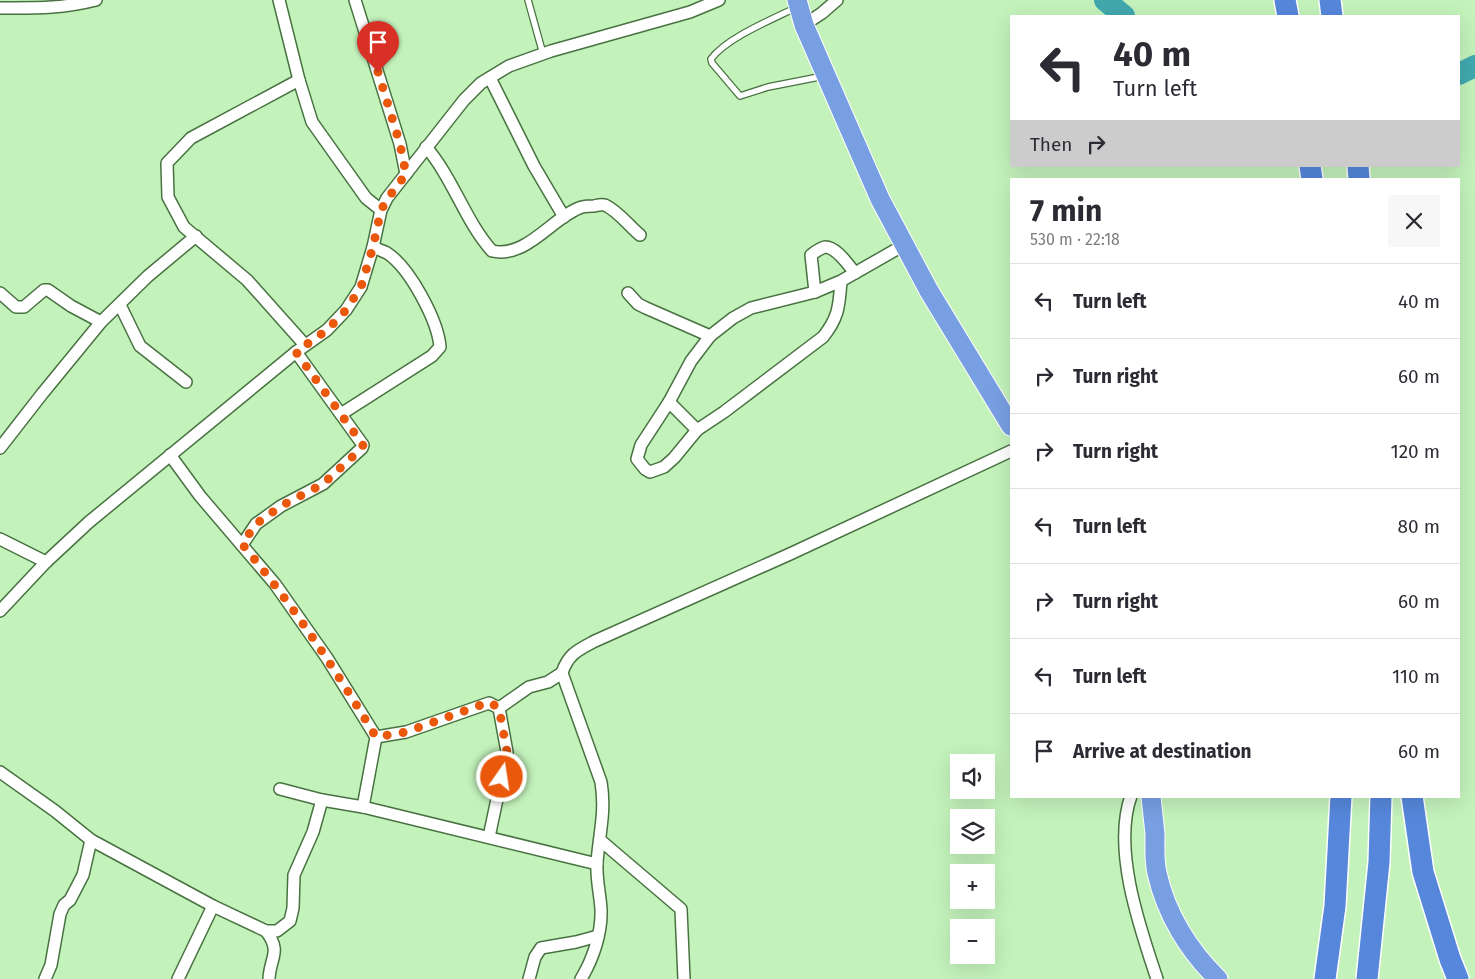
<!DOCTYPE html>
<meta charset="utf-8">
<style>
body{margin:0;font-family:"Fira Sans",sans-serif;background:#f7f7f7;color:#2b2b33;height:100vh;display:flex;flex-direction:column;font-size:19px;white-space:nowrap}
*{box-sizing:border-box;margin:0}
p{font-size:16px;color:#7c7c81}
.icon{flex:none;width:28px;height:28px;fill:none;stroke:currentColor;stroke-width:2;stroke-linecap:round;stroke-linejoin:round}
.map{position:relative;flex:1;overflow:hidden}
.panel{position:absolute;left:1010px;top:178px;width:450px;height:620px;display:flex;flex-direction:column;background:#fff;border-radius:0px;box-shadow:0 5px 20px #0002}
.panel>*{flex:none}
.banner{position:absolute;left:1010px;top:15px;width:450px;height:152px;border-radius:0px;box-shadow:0 5px 20px #0002;background:#fff;color:#2b2b33;overflow:hidden}
.tools{position:absolute;left:950px;top:754px;display:grid;gap:10px}
.tools a{display:grid;place-items:center;width:45px;height:45px;border-radius:0px;background:#fff;box-shadow:0 5px 20px #0002;font-size:25px}
.pin{position:absolute;display:grid;place-items:center;width:42px;height:42px;color:#fff;margin:-51px -21px;border-radius:50% 50% 50% 0;rotate:-45deg;box-shadow:0 0 5px #0007}
.pin .icon{rotate:45deg}
.me{position:absolute;width:55px;margin:-28px;rotate:13deg;stroke-linejoin:round;filter:drop-shadow(0 0 4px #0008)}
.turn{display:flex;align-items:center;gap:18px;height:105px;padding:0 20px;font-size:22px}
.turn .icon{width:65px;height:65px;stroke-width:2.5}
.turn b{display:block;font-size:35px;line-height:42px}
.then{display:flex;align-items:center;height:48px;padding:0 20px;background:#0003;gap:10px;font-size:19px}
.round{display:grid;place-items:center;flex:none;width:52px;height:52px;border-radius:0px;background:#f7f7f7}
.head{display:flex;align-items:center;justify-content:space-between;height:85px;padding:0 20px}
h1{font-size:30px;font-weight:700;line-height:38px}
ul{padding:0;list-style:none}
li{display:flex;align-items:center;gap:15px;height:75px;padding:0 20px;border-top:1px solid #e1e1e2}
li div{flex:1}
li b{display:block;font-size:19px}
li em{font-style:normal}
.map>svg:first-child{display:block}
.lines{fill:none;stroke-linecap:round;stroke-linejoin:round}
.river{stroke:#42a8ae;stroke-width:22}
.service-casing{stroke:#487241;stroke-width:8}
.minor-casing{stroke:#487241;stroke-width:14}
.trunk-casing{stroke:#fff;stroke-width:21}
.motorway-casing{stroke:#fff;stroke-width:24}
.service{stroke:#fff;stroke-width:5.5}
.minor{stroke:#fff;stroke-width:11}
.trunk{stroke:#789fe2;stroke-width:19}
.motorway{stroke:#5687db;stroke-width:21}
.route{stroke:#ea580c;stroke-width:9;stroke-dasharray:0 16.2}
</style>
<div class="map">
<svg width="1475" height="979" viewBox="0 0 1475 979">
<rect width="100%" height="100%" fill="#c3f2bb"/>
<g class="lines">
<g class="river">
<polyline points="1105,0 1124,16"/>
<polyline points="1459,74 1475,66"/>
</g>
<g class="service-casing">
<g id="service">
<polyline points="528,0 543,54"/>
<path d="M797,7C773,19 726,38 711,59L712,63L740,96L768,87L824,76"/>
</g>
</g>
<g class="minor-casing">
<g id="minor">
<polyline points="279,0 299,80 312,122 366,198 381,210"/>
<polyline points="355,0 400,144 406,174"/>
<path d="M0,8C36,8 60,9 96,0"/>
<polyline points="804,25 822,13 837,0"/>
<polyline points="490,78 534,166 564,217"/>
<polyline points="299,80 191,138 167,163 168,197 184,227 247,280 305,345"/>
<path d="M426,147C453,178 465,221 492,251C527,259 553,216 582,207C586,206 590,206 594,206C598,205 601,204 605,205C618,211 629,226 640,235"/>
<path d="M841,281C839,306 839,317 823,337L724,412L697,430L674,458L664,467L650,472L645,469L637,459L641,445L669,402L691,361L710,336L733,318L751,308L815,292L841,281L904,245"/>
<path d="M815,292L811,255C815,252 820,248 825,247C837,247 848,265 855,273"/>
<polyline points="0,293 16,307 24,307 44,290 48,290 71,306 101,322"/>
<polyline points="628,293 638,304 646,308 710,336"/>
<polyline points="120,305 140,346 186,382"/>
<polyline points="669,402 697,430"/>
<path d="M341,414L432,356L440,347C438,321 410,268 387,253C383,251 377,249 373,247"/>
<polyline points="0,448 42,394 101,322 148,276 196,236"/>
<polyline points="170,455 200,496 275,584 327,658 376,737 363,807"/>
<polyline points="0,539 46,562"/>
<polyline points="242,545 256,524 281,506 323,484 362,448 363,445 296,352"/>
<polyline points="0,611 46,562 89,522 296,352 327,330 346,310 361,287 373,247 381,210 387,198 464,100 481,83 509,66 551,51 690,12 719,0"/>
<polyline points="499,708 529,687 548,682 562,673"/>
<polyline points="376,737 406,732 489,703 499,708 507,752 489,837"/>
<polyline points="0,772 55,811 91,840 213,906 266,931 277,931 290,921 293,908 294,875 313,832 322,800"/>
<polyline points="280,789 322,800 363,807 597,864"/>
<path d="M1131,796C1112,849 1140,928 1157,979"/>
<polyline points="600,840 681,909 684,979"/>
<path d="M266,931C282,952 270,957 269,979"/>
<polyline points="45,979 51,965 60,914 64,905 70,900 83,875 91,840"/>
<polyline points="178,979 213,906"/>
<polyline points="529,979 535,957 541,948 576,942 598,936"/>
<path d="M581,979C593,959 602,933 601,909C600,894 596,878 597,863C599,834 606,812 601,782L562,673C568,654 578,650 595,641L790,554L1011,451"/>
</g>
</g>
<g class="trunk-casing">
<g id="trunk">
<polyline points="797,0 804,25 880,199 929,291 1011,426"/>
<path d="M1151,796C1152,809 1154,822 1155,835C1155,847 1154,861 1157,873C1166,914 1189,951 1218,979"/>
</g>
</g>
<g class="motorway-casing">
<g id="motorway">
<polyline points="1285,0 1288,16"/>
<polyline points="1330,0 1332,16"/>
<polyline points="1310,166 1312,179"/>
<polyline points="1358,166 1359,179"/>
<polyline points="1412,796 1423,872 1450,959 1458,979"/>
<polyline points="1325,979 1335,906 1341,796"/>
<polyline points="1367,979 1379,862 1381,796"/>
</g>
</g>
<use href="#service" class="service"/>
<use href="#minor" class="minor"/>
<use href="#trunk" class="trunk"/>
<use href="#motorway" class="motorway"/>
</g>
<g class="lines">
<path class="route" d="M378,72L400,144L406,174L388,198L381,210L373,247L361,287L346,310L327,330L296,352L363,445L362,448L323,484L281,506L256,524L242,544C293,605 335,669 376,737L406,732L489,702L499,708L507,752L502,777"/>
</g>
</svg>
<div class="tools">
<a><svg class="icon" aria-label="sound" viewBox="0 0 24 24"><path d="M4 9h4l5-4v14l-5-4H4zM17 9q2 3 0 6"/></svg></a>
<a><svg class="icon" aria-label="layers" viewBox="0 0 24 24"><path d="M12 4l9 5-9 5-9-5zM3 14l9 5 9-5"/></svg></a>
<a>+</a>
<a>−</a>
</div>
<div class="pin" style="left:378px;top:72px;background:#d93025"><svg class="icon" aria-label="arrive" viewBox="0 0 24 24"><path d="M6 21V4h12l-3 4 3 4H6"/></svg></div>
<svg class="me" style="left:502px;top:777px" viewBox="-20 -20 40 40"><circle r="17" fill="#ea580c" stroke="#fff" stroke-width="3"/><path d="M0-11L8 9 0 5-8 9z" fill="#fff"/></svg>
<div class="banner">
<div class="turn"><svg class="icon" aria-label="left" viewBox="0 0 24 24"><path d="M17 20v-9H6M10 6l-5 5 5 5"/></svg><div><b>40 m</b>Turn left</div></div>
<div class="then">Then<svg class="icon" aria-label="right" viewBox="0 0 24 24"><path d="M7 20v-9h11M14 6l5 5-5 5"/></svg></div>
</div>
<section class="panel">
<div class="head"><div><h1>7 min</h1><p>530 m · 22:18</p></div><a class="round"><svg class="icon" aria-label="close" viewBox="0 0 24 24"><path d="M6 6l12 12M18 6L6 18"/></svg></a></div>
<ul>
<li><svg class="icon" aria-label="left" viewBox="0 0 24 24"><path d="M17 20v-9H6M10 6l-5 5 5 5"/></svg><div><b>Turn left</b></div><em>40 m</em></li>
<li><svg class="icon" aria-label="right" viewBox="0 0 24 24"><path d="M7 20v-9h11M14 6l5 5-5 5"/></svg><div><b>Turn right</b></div><em>60 m</em></li>
<li><svg class="icon" aria-label="right" viewBox="0 0 24 24"><path d="M7 20v-9h11M14 6l5 5-5 5"/></svg><div><b>Turn right</b></div><em>120 m</em></li>
<li><svg class="icon" aria-label="left" viewBox="0 0 24 24"><path d="M17 20v-9H6M10 6l-5 5 5 5"/></svg><div><b>Turn left</b></div><em>80 m</em></li>
<li><svg class="icon" aria-label="right" viewBox="0 0 24 24"><path d="M7 20v-9h11M14 6l5 5-5 5"/></svg><div><b>Turn right</b></div><em>60 m</em></li>
<li><svg class="icon" aria-label="left" viewBox="0 0 24 24"><path d="M17 20v-9H6M10 6l-5 5 5 5"/></svg><div><b>Turn left</b></div><em>110 m</em></li>
<li><svg class="icon" aria-label="arrive" viewBox="0 0 24 24"><path d="M6 21V4h12l-3 4 3 4H6"/></svg><div><b>Arrive at destination</b></div><em>60 m</em></li>
</ul>
</section>
</div>
